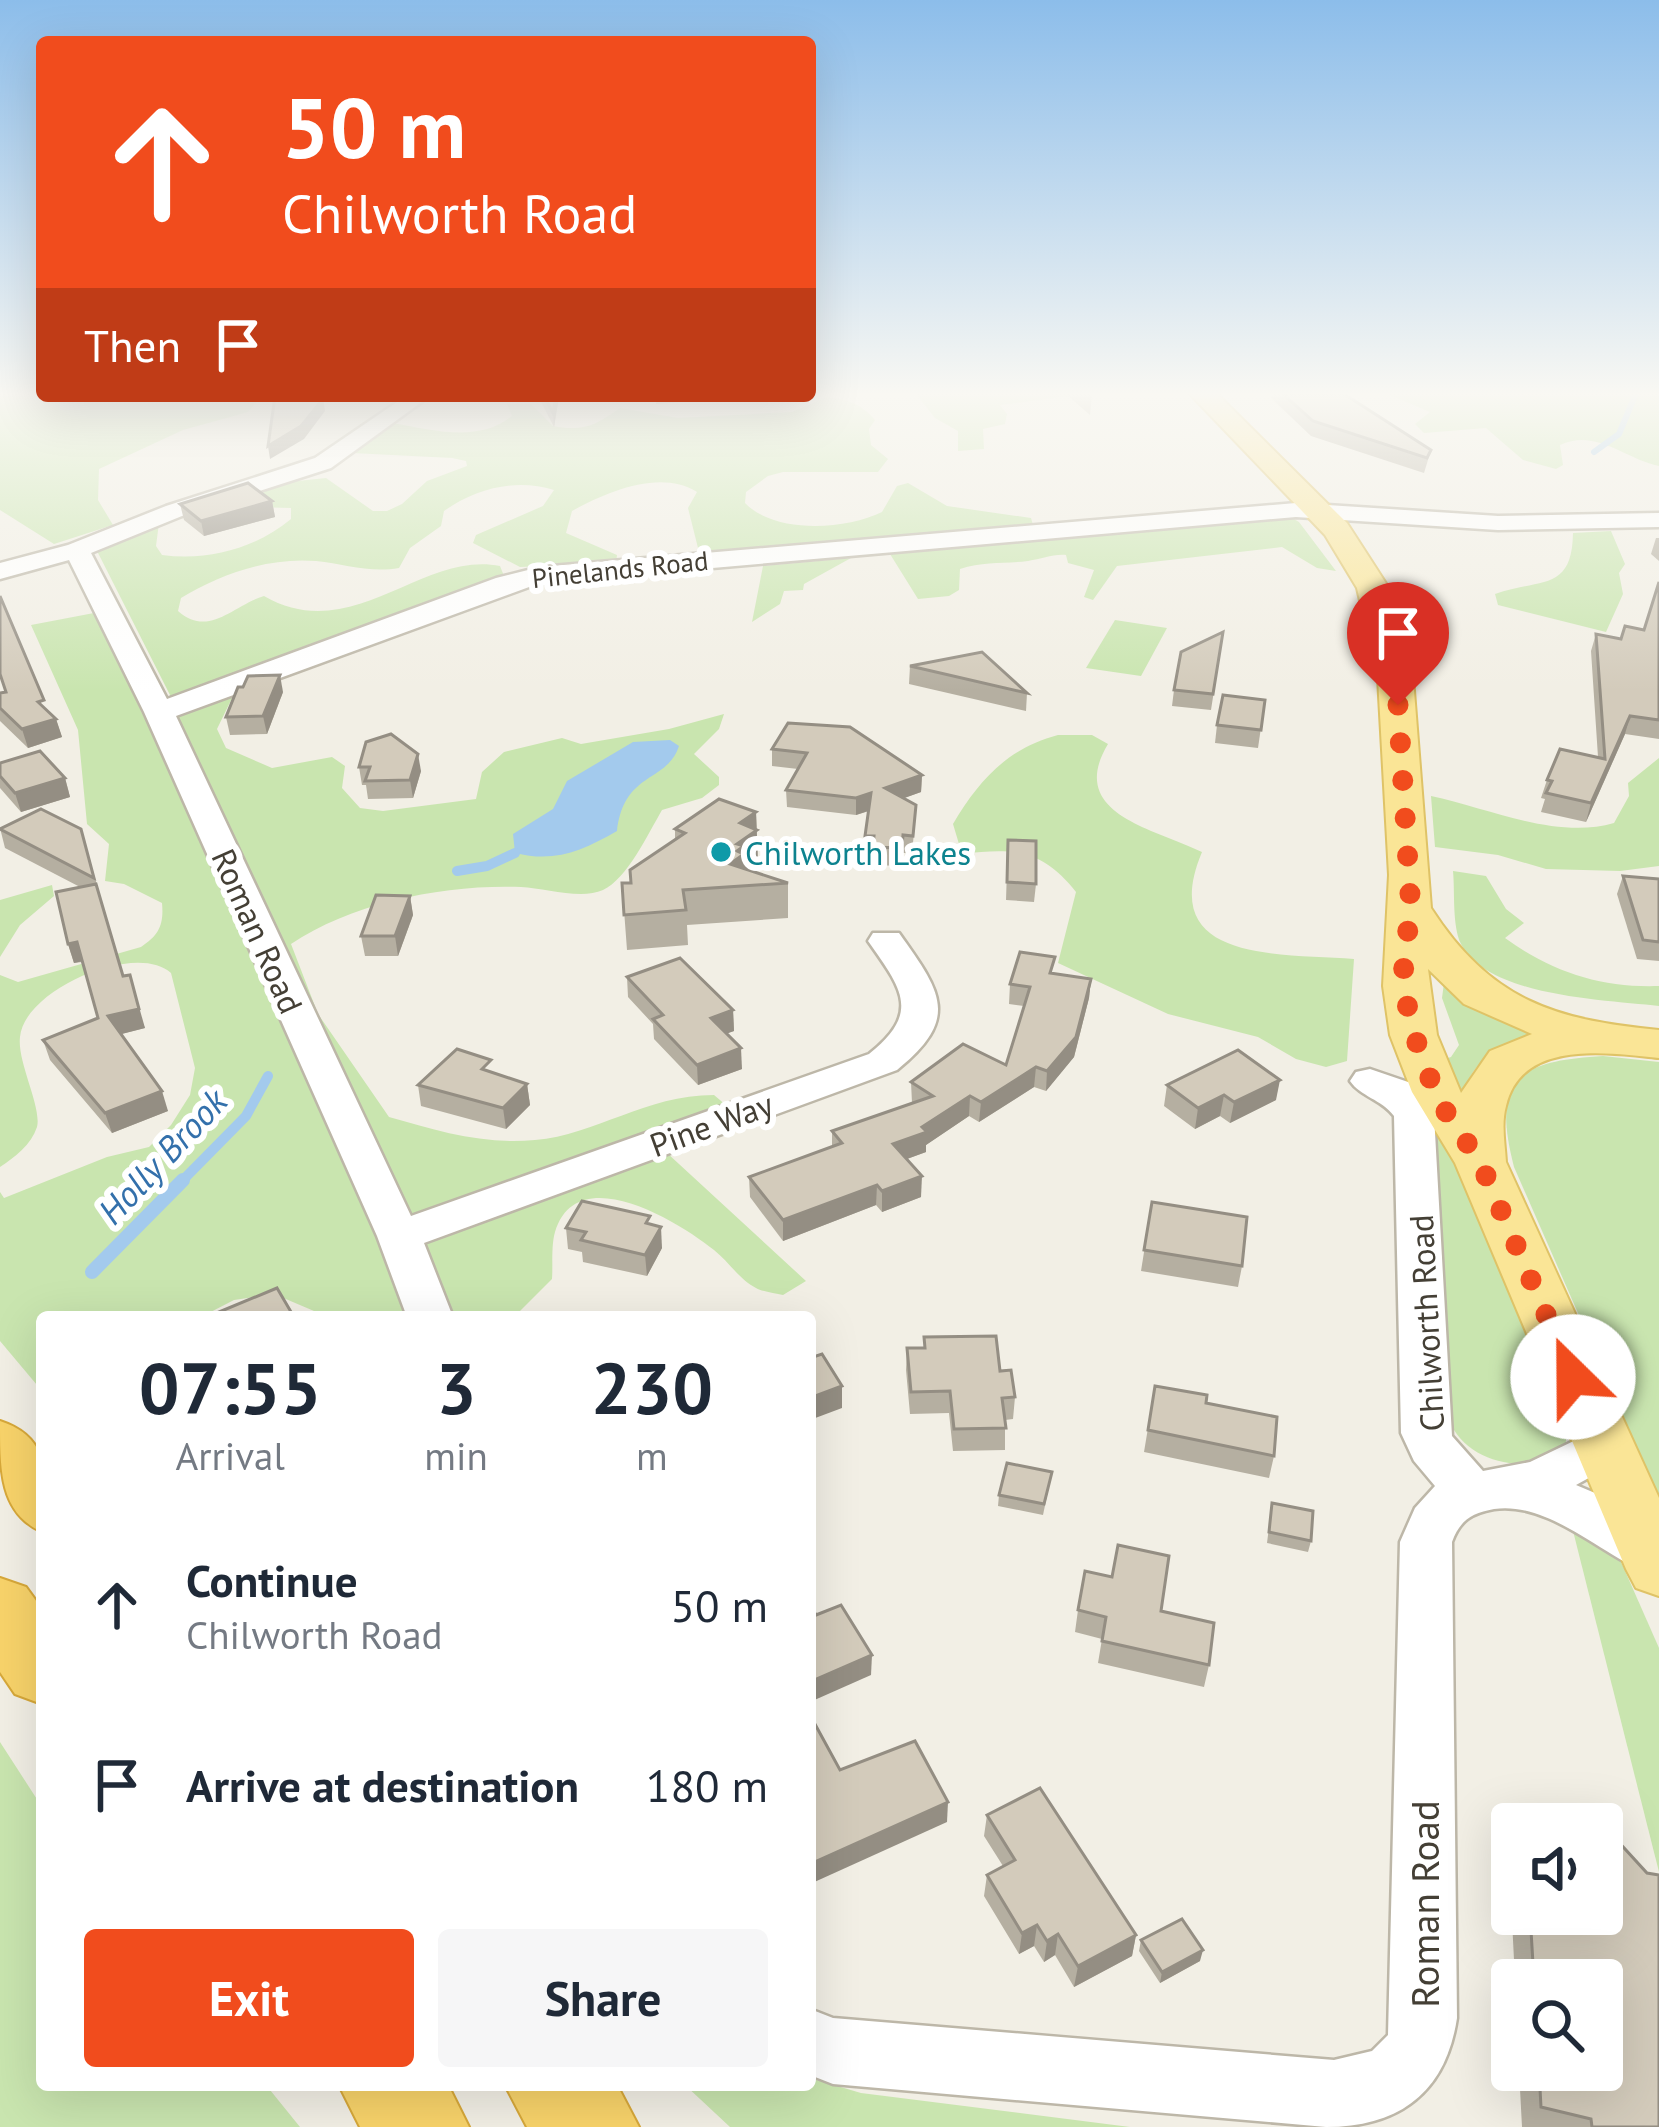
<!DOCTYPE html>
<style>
body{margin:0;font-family:"PT Sans",sans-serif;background:#f6f6f7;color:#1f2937;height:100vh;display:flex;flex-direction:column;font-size:45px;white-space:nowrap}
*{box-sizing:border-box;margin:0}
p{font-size:39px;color:#747a83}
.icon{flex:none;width:66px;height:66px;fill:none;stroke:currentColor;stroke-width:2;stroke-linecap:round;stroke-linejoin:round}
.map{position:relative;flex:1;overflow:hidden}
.side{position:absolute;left:36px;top:1311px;width:780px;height:780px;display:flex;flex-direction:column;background:#fff;border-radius:12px;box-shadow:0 12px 48px #0002}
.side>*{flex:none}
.top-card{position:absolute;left:36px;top:36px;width:780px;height:366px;border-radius:12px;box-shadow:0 12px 48px #0002;background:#f14c1d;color:#fff;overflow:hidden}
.buttons{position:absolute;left:1491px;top:1803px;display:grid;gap:24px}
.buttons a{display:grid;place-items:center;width:132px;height:132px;border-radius:12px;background:#fff;box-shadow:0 12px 48px #0002;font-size:60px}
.pin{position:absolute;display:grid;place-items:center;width:102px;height:102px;color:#fff;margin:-123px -51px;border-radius:50% 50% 50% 0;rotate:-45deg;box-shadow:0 0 12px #0007}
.pin .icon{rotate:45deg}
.me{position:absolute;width:132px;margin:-66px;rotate:337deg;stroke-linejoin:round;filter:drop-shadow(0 0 9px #0008)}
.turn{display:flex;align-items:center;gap:42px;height:252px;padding:0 48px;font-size:54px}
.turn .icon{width:156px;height:156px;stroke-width:2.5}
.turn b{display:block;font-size:84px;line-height:102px}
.then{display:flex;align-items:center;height:114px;padding:0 48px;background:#0003;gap:24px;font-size:45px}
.eta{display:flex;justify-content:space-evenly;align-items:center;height:204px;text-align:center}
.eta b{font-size:72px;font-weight:700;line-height:84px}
.primary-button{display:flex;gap:24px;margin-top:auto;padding:24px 48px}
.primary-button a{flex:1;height:138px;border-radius:12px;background:#f14c1d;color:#fff;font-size:48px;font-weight:700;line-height:138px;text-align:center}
.primary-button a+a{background:#f6f6f7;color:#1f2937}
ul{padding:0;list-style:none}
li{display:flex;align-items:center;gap:36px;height:180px;padding:0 48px}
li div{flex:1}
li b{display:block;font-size:45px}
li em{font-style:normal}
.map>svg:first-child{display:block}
.green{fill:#c9e5af}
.water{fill:#a3caed}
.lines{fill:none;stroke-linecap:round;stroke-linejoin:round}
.stream-far3{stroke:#a3caed;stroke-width:6}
.stream-far2{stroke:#a3caed;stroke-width:8}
.stream-far1{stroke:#a3caed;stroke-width:10}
.stream{stroke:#a3caed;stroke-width:14}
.minor-casing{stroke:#bdb7a8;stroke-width:5}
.major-casing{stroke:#dfc367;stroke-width:4}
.highway-casing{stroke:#d7a83a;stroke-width:4}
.minor{fill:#fff;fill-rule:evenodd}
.major{fill:#fae596;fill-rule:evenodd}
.highway{fill:#f8d36a;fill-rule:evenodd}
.wall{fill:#b5afa1}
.shaded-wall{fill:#948e83}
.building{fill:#d3cbbb;stroke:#948e83;stroke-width:3}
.route{stroke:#f14c1d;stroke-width:21;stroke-dasharray:0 37.8}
.culture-dot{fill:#0f9aa8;stroke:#fff;stroke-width:4.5}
.labels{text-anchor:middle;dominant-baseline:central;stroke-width:12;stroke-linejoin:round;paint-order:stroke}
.far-street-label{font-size:27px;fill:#443f35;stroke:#fff}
.culture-label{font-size:33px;fill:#0d838f;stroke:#fff;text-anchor:start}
.street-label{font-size:33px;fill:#443f35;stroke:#fff}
.water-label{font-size:36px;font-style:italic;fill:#3370ab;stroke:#fff}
.near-street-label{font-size:39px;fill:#443f35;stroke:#fff}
</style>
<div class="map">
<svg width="1659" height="2127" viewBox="0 0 1659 2127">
<rect width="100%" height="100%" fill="#f2efe5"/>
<g class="green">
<polygon points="42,393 42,396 262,396 248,412 183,430 99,469 98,500 113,525 54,544 0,510 0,393"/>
<polygon points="1091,393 1000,405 1007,414 1005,424 983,429 984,449 958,451 958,431 935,418 916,394"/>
<path d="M1385,393H1659V466C1625,459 1596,428 1560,445L1563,465L1556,469L1523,460L1486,428L1424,433L1415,424L1430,412Z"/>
<path d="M827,397C847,400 861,403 875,420L869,429L871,445L888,459L878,472H783L768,476L746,492L745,503C775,534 845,530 882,512L897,486L908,483L947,506L1031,518L1033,525L707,554L699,552L688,508L697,492C660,469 607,492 572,511L566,533L617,555L616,563L520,567L473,543L476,535L543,506L554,490C517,478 476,488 444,511L441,526L410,548L399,568C369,573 345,564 316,561C269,557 220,574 181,598L178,611C209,638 232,606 264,596C352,647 422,550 500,566L504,576L198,693L171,697L94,545L159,523L156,546L162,555C208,561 255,549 291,519V508L220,506L279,483L326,478L373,511H387L402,504L427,481L467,466L466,461L452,458L352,453L391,423C430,429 478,444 512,416L507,404H531L553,426C584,432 596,425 620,408L678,418L792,412Z"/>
<path d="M1287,515L1299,522L1336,571L1317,568L1282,547L1117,566L1093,600L1084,597L1094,570L1068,563L1066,555C1052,554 1042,559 1028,561C1004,564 984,561 960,569L959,590L949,596L918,599L890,554Z"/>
<path d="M1611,531L1625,564L1619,573L1623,594L1606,632L1498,605L1495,594C1541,578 1572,592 1573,533Z"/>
<polygon points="851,558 804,584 803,590 784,591 780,604 752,622 763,566"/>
<path d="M94,613L145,719L189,710L235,692L217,729L226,748L272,768L332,757L345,766L342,788L360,808L383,811L476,799L482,772L504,752L562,738L581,744L669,729L724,714L719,729L694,754L719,777V785L702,798L662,810C648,834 627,879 603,890C581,900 545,888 521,887C447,884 353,902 291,944L318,1014L389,1117C438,1131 484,1145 535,1140C596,1135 645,1095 714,1095L727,1106L654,1141L806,1281L783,1295C775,1293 763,1292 756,1288C740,1280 728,1261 714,1250C679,1222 577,1159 555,1232C551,1246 553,1265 552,1279L514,1317H317L314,1311L274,1294L234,1300L201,1317H42V1391L0,1341V1192L4,1198L107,1157L149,1147L171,1125L190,1095L195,1068L171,973C137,941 24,989 20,1037C17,1062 42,1107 37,1127C31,1145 15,1157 0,1167V975L18,982L141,947C159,935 164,925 162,903L124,884L105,881L109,844L87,824L78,730L31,625Z"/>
<polygon points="1115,620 1167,628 1141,676 1086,668"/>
<path d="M1058,735H1092L1108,744C1066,814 1153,828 1202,852C1155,964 1282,953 1354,959L1347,1061L1326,1067L1296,1059L1258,1037L1168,1014L1058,963L1076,892C1042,849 1014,848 962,854L953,824C979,780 1008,748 1058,735Z"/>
<path d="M1659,758V866L1620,871L1546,869L1498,855L1435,847L1431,796C1488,808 1557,840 1614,823L1629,796L1628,783Z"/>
<path d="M1453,871L1486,876L1506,909L1524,923L1505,938C1552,972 1601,988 1659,986V1006C1606,1000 1488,997 1461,944C1452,926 1455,891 1453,871Z"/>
<polygon points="52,885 54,896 20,925 0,957 0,900"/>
<path d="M1444,983L1473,1006L1531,1032C1495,1055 1478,1050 1461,1098L1438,1061L1451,1057L1459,1045L1442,998Z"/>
<path d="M1603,1056L1659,1062V1498L1514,1167C1491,1078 1518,1061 1603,1056Z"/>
<path d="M1410,1075L1444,1141L1568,1422L1565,1450C1529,1476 1466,1464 1449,1420L1406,1082Z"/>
<polygon points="1570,1519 1618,1555 1659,1648 1659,1872"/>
<polygon points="0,1742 42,1807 42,2085 266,2085 300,2127 0,2127"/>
<polygon points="810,2078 861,2093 1130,2127 730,2127 685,2085 810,2085"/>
</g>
<path class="water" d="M670,740L679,746C667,783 624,771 617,831C582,851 555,863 515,853L513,834L553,809L567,781L633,742Z"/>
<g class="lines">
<polyline class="stream-far3" points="1594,452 1619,434 1636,393"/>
<polyline class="stream-far2" points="510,855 515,853"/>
<g class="stream-far1">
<polyline points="457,871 487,866 515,853"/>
<polyline points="180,1183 246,1116 268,1076"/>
</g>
<polyline class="stream" points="92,1272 183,1180"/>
<g class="minor-casing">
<g id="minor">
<path d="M406,396H430L331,468L182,516L91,553L167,699L496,578L540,567L1296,503L1498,516L1659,513V527L1498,530L1296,517L540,583L176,716L411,1216L869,1054C922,1012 901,988 868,941L873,933H899C941,992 961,1018 897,1070L424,1243L453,1317H407L377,1236L144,712L69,560L0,579V563L68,545L166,506L315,458Z"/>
<path d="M1370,1069L1411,1083L1434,1115L1452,1436L1483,1471L1530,1462L1605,1426L1623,1431L1630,1445L1623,1459L1576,1485L1621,1504L1659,1530V1571C1628,1581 1558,1499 1494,1509C1472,1513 1460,1520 1452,1542L1457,2018C1446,2091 1401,2127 1326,2127L833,2084L810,2075V2009L833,2018L1334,2060L1372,2051L1388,2035L1400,1542L1415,1508L1435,1486L1414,1461L1401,1433L1394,1116C1381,1099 1361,1097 1350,1081L1356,1072Z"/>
</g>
</g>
<g class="major-casing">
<path id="major" d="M1189,393H1216L1347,523L1389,588L1413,678L1431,908C1491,1001 1555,1020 1659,1030V1058C1608,1053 1521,1039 1506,1106C1501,1124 1505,1144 1506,1162L1659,1498V1596L1636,1588L1626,1569L1455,1163L1412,1092L1390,1035L1383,986L1389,875L1378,678L1357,588L1325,535ZM1428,969L1464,1004L1532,1034L1490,1051L1461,1093L1437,1035Z"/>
</g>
<g class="highway-casing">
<g id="highway">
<path d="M0,1421C57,1440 42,1482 42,1532C0,1513 0,1471 0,1421Z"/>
<polygon points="0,1578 26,1587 42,1609 42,1704 15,1694 0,1672"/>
<polygon points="339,2085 448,2085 469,2127 360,2127"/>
<polygon points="505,2085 617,2085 639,2127 527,2127"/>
</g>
</g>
<use href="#minor" class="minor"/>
<use href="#major" class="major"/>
<use href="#highway" class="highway"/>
</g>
<g class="wall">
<polygon points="1066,394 1092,394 1090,415"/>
<polygon points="1272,394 1344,394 1431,450 1424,473 1311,436 1271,398"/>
<polygon points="538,396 559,396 554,427"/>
<polygon points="272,501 275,517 204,536 184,520 180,504"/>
<polygon points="1656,538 1659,538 1659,561 1651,554"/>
<polygon points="1659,582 1659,739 1625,734 1586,822 1541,812 1545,799 1541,798 1547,780 1598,757 1591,651 1596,634 1621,639 1644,630"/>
<polygon points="1223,632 1211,710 1172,706 1174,690"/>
<polygon points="910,666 1027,693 1026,711 909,684"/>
<polygon points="283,692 267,734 230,735 226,717"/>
<polygon points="0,693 47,710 56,719 62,737 28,748 0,721"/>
<polygon points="1265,700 1258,748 1215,743 1217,725"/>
<polygon points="788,723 922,775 921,792 904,798 916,805 915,822 912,853 903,853 902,866 873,865 873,854 865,853 869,811 856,815 787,807 786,790 798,769 772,766 772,749"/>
<polygon points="0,763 65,778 70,797 21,812 0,788"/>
<polygon points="359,767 421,771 413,798 368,799 366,785 362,785"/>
<polygon points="756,812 758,864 749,870 788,883 788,918 687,925 688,945 627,950 622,883 631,883 675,839 675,829"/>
<polygon points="0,828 81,829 123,976 145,1028 121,1034 168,1111 112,1133 50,1060 43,1040 98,1018 82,962 74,963 68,944 80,887 5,848"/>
<polygon points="1008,840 1036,884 1034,902 1006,900"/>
<polygon points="1623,876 1659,879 1659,961 1637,959 1617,894"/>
<polygon points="410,896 413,915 398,956 365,956 361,936"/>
<polygon points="1053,973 1091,979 1089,998 1074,1057 1046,1091 1034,1087 979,1122 969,1116 926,1145 926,1152 907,1159 921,1197 882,1212 876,1205 783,1241 750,1197 749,1177 832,1147 832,1131 912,1103 911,1082 1006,1065 1024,1006 1009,1004 1010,984"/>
<polygon points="627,977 733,1010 734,1031 727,1033 742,1069 698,1085 654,1039 653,1024 628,997"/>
<polygon points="493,1073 527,1084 530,1105 506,1129 421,1106 418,1085"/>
<polygon points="1167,1085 1276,1100 1230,1123 1220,1116 1195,1129 1164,1106"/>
<polygon points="1152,1202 1242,1266 1238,1287 1141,1271"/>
<polygon points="651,1225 662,1248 647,1276 583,1262 582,1252 568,1249 566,1228"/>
<polygon points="924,1337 1000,1371 1015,1397 1013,1419 1005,1420 1005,1450 953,1451 949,1413 910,1414 906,1370 907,1348 924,1348"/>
<polygon points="1155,1386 1274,1456 1269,1478 1144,1452"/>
<polygon points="1052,1472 1043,1515 998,1506 999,1495"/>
<polygon points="1272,1503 1311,1541 1308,1552 1267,1543"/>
<polygon points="1078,1610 1161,1611 1209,1665 1204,1687 1098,1663 1102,1639 1075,1632"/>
<polygon points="987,1815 1136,1935 1132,1956 1074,1987 1055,1955 1044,1962 1034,1946 1019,1954 984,1896 987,1875 1003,1866 984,1836"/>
<polygon points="1647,1873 1659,2127 1522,2127 1519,2070 1602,2070 1602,1980 1515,1980 1510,1880 1512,1876 1512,1914 1602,1914"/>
<polygon points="1141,1940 1200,1961 1160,1983 1139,1951"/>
</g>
<g class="shaded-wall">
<polygon points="556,396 559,396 554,427 553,413"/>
<polygon points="568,396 619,396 569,401"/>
<polygon points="656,396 765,396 656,404"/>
<polygon points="323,399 325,411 304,439 270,459 268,446"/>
<polygon points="272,501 275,517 204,536 201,521"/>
<polygon points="280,675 283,692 267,734 263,716"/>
<polygon points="1630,716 1625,734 1586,822 1591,803"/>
<polygon points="56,719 62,737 28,748 22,729"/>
<polygon points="418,754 421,771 413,798 410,780"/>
<polygon points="922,775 921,792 885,805 885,788"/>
<polygon points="65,778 70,797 21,812 15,793"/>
<polygon points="871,793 871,810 856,815 856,798"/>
<polygon points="756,812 758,864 745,873 730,864 740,823"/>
<polygon points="410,896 413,915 398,956 395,936"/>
<polygon points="77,942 83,961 74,963 68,944"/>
<polygon points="130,975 145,1028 114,1036 108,1016"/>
<polygon points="1091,979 1089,998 1074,1057 1046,1091 1047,1071"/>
<polygon points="733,1010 734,1031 712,1039 711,1018"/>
<polygon points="741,1048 742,1069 698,1085 697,1065"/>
<polygon points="1036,1067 1034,1087 979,1122 981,1102"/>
<polygon points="1280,1080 1276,1100 1230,1123 1234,1102"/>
<polygon points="527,1084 530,1105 506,1129 503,1108"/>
<polygon points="162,1091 168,1111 112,1133 105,1113"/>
<polygon points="1224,1095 1220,1116 1195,1129 1198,1108"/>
<polygon points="970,1096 969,1116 926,1145 926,1152 893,1164 893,1144"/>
<polygon points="922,1176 921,1197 882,1212 882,1191"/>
<polygon points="877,1185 876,1205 783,1241 783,1220"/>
<polygon points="661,1227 662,1248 647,1276 645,1255"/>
<polygon points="842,1386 842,1408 810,1420 810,1398"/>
<polygon points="872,1655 871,1675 810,1702 810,1682"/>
<polygon points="948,1802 947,1822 810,1884 810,1864"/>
<polygon points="1037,1925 1034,1946 1019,1954 1022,1933"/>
<polygon points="1058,1934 1055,1955 1044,1962 1047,1941"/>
<polygon points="1136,1935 1132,1956 1074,1987 1078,1966"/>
<polygon points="1203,1950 1200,1961 1160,1983 1162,1972"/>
</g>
<g class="building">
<polygon points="1283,394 1344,394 1431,450 1427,458 1313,421"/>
<polygon points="275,396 308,396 307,399 323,399 301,426 268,446"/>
<polygon points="544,396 556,396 553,413"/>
<polygon points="248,483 272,501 201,521 180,504"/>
<polygon points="1659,582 1659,720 1630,716 1591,803 1546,793 1552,781 1547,780 1560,749 1605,759 1596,634 1621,639 1625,626 1644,630"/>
<polygon points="0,596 44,700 38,702 56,719 22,729 0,708 0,693 6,692 0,674"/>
<polygon points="1223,632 1213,694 1174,690 1181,652"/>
<polygon points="982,652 1027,693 910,666"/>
<polygon points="280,675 263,716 226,717 238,687 243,687 248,676"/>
<polygon points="1223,695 1265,700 1261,730 1217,725"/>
<polygon points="788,723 850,727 922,775 885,788 916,805 913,836 903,835 902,848 873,847 874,836 865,836 871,793 856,798 786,790 807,753 772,749"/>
<polygon points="391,734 418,754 410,780 365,781 370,767 359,767 366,742"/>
<polygon points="40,751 65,778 15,793 0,776 0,763"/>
<polygon points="719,799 756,812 740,823 757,830 737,844 744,846 737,851 744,854 730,864 788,883 683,890 686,910 624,915 622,883 631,883 630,870 685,833 675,829"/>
<polygon points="41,809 81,829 94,878 0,829"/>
<polygon points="1008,840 1036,841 1036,884 1007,882"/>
<polygon points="1623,876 1659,879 1659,942 1643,940"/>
<polygon points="96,884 123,976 130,975 139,1009 108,1016 162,1091 105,1113 43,1040 98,1018 77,942 68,944 56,892"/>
<polygon points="376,895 410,896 395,936 361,936"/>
<polygon points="1020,952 1055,957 1050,973 1091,979 1076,1037 1047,1071 1036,1067 981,1102 970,1096 922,1127 927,1132 893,1144 922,1176 882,1191 877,1185 783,1220 749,1177 842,1143 832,1131 933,1096 911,1082 963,1044 1006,1065 1030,987 1010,984"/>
<polygon points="680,958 733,1010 711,1018 741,1048 697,1065 653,1019 663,1015 627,977"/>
<polygon points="457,1049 491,1060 482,1069 527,1084 503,1108 418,1085"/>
<polygon points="1238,1050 1280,1080 1234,1102 1224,1095 1198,1108 1167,1085"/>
<polygon points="582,1201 650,1216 646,1223 661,1227 645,1255 581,1240 586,1232 566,1228"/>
<polygon points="1152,1202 1247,1217 1242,1266 1144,1250"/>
<polygon points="277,1288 294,1317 207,1317"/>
<polygon points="996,1336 1000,1371 1011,1370 1015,1397 1002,1398 1006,1428 954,1429 950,1391 911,1392 907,1348 925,1348 924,1337"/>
<polygon points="822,1354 842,1386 810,1398 810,1358"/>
<polygon points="1155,1386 1207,1395 1206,1403 1277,1417 1274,1456 1148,1430"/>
<polygon points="1007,1463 1052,1472 1044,1504 999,1495"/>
<polygon points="1272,1503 1313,1511 1311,1541 1269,1532"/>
<polygon points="1118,1545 1169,1556 1161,1611 1214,1623 1209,1665 1102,1641 1106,1617 1078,1610 1085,1571 1112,1577"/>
<polygon points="810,1604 816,1615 841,1605 872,1655 810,1682"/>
<polygon points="810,1715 840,1770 915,1741 948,1802 810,1864"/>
<polygon points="1040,1788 1136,1935 1078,1966 1058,1934 1047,1941 1037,1925 1022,1933 987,1875 1015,1860 987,1815"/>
<polygon points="1604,1826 1647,1873 1659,1875 1659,2127 1592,2127 1591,2119 1541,2107 1539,2070 1602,2070 1602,1980 1534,1980 1530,1914 1602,1914 1602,1828"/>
<polygon points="1182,1919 1203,1950 1162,1972 1141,1940"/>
</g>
<linearGradient id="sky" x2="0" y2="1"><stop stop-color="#8cbdea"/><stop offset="0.57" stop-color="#f9f8f3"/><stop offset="1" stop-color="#f9f8f3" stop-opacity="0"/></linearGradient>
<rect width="1659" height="691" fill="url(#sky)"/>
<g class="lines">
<polyline class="route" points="1398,705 1411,910 1403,962 1409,1021 1438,1100 1480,1162 1573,1377"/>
</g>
<circle class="culture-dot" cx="721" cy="852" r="12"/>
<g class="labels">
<g class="far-street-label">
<text transform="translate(620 569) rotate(-6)">Pinelands Road</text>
</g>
<g class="culture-label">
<text x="745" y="852">Chilworth Lakes</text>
</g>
<g class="street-label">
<text transform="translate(258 931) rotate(66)">Roman Road</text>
<text transform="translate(711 1124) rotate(-20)">Pine Way</text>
<text transform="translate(1426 1323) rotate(-93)">Chilworth Road</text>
</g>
<g class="water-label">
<text transform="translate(162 1156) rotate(-47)">Holly Brook</text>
</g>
<g class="near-street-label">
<text transform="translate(1424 1904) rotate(-90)">Roman Road</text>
</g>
</g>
</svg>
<div class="buttons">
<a><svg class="icon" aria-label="sound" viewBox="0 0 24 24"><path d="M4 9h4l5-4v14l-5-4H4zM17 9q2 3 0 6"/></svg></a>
<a><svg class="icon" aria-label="search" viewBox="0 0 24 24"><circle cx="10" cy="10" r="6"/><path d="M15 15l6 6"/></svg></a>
</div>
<div class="pin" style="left:1398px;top:705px;background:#d93025"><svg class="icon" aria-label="arrive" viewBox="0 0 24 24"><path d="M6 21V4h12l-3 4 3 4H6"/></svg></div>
<svg class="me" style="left:1573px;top:1377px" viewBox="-20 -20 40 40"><circle r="19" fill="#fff"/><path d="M0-13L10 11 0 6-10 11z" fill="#f14c1d"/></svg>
<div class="top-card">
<div class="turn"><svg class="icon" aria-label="ahead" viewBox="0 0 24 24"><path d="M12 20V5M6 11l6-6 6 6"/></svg><div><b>50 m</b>Chilworth Road</div></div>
<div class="then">Then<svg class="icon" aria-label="arrive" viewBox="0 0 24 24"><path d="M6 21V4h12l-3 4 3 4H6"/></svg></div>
</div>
<section class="side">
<div class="eta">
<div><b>07:55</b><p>Arrival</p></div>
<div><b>3</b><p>min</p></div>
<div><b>230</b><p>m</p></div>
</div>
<ul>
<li><svg class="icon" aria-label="ahead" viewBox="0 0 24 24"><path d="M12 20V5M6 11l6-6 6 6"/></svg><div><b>Continue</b><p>Chilworth Road</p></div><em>50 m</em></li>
<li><svg class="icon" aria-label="arrive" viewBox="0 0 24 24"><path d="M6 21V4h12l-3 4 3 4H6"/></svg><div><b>Arrive at destination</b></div><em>180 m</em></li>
</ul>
<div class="primary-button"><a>Exit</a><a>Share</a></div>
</section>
</div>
